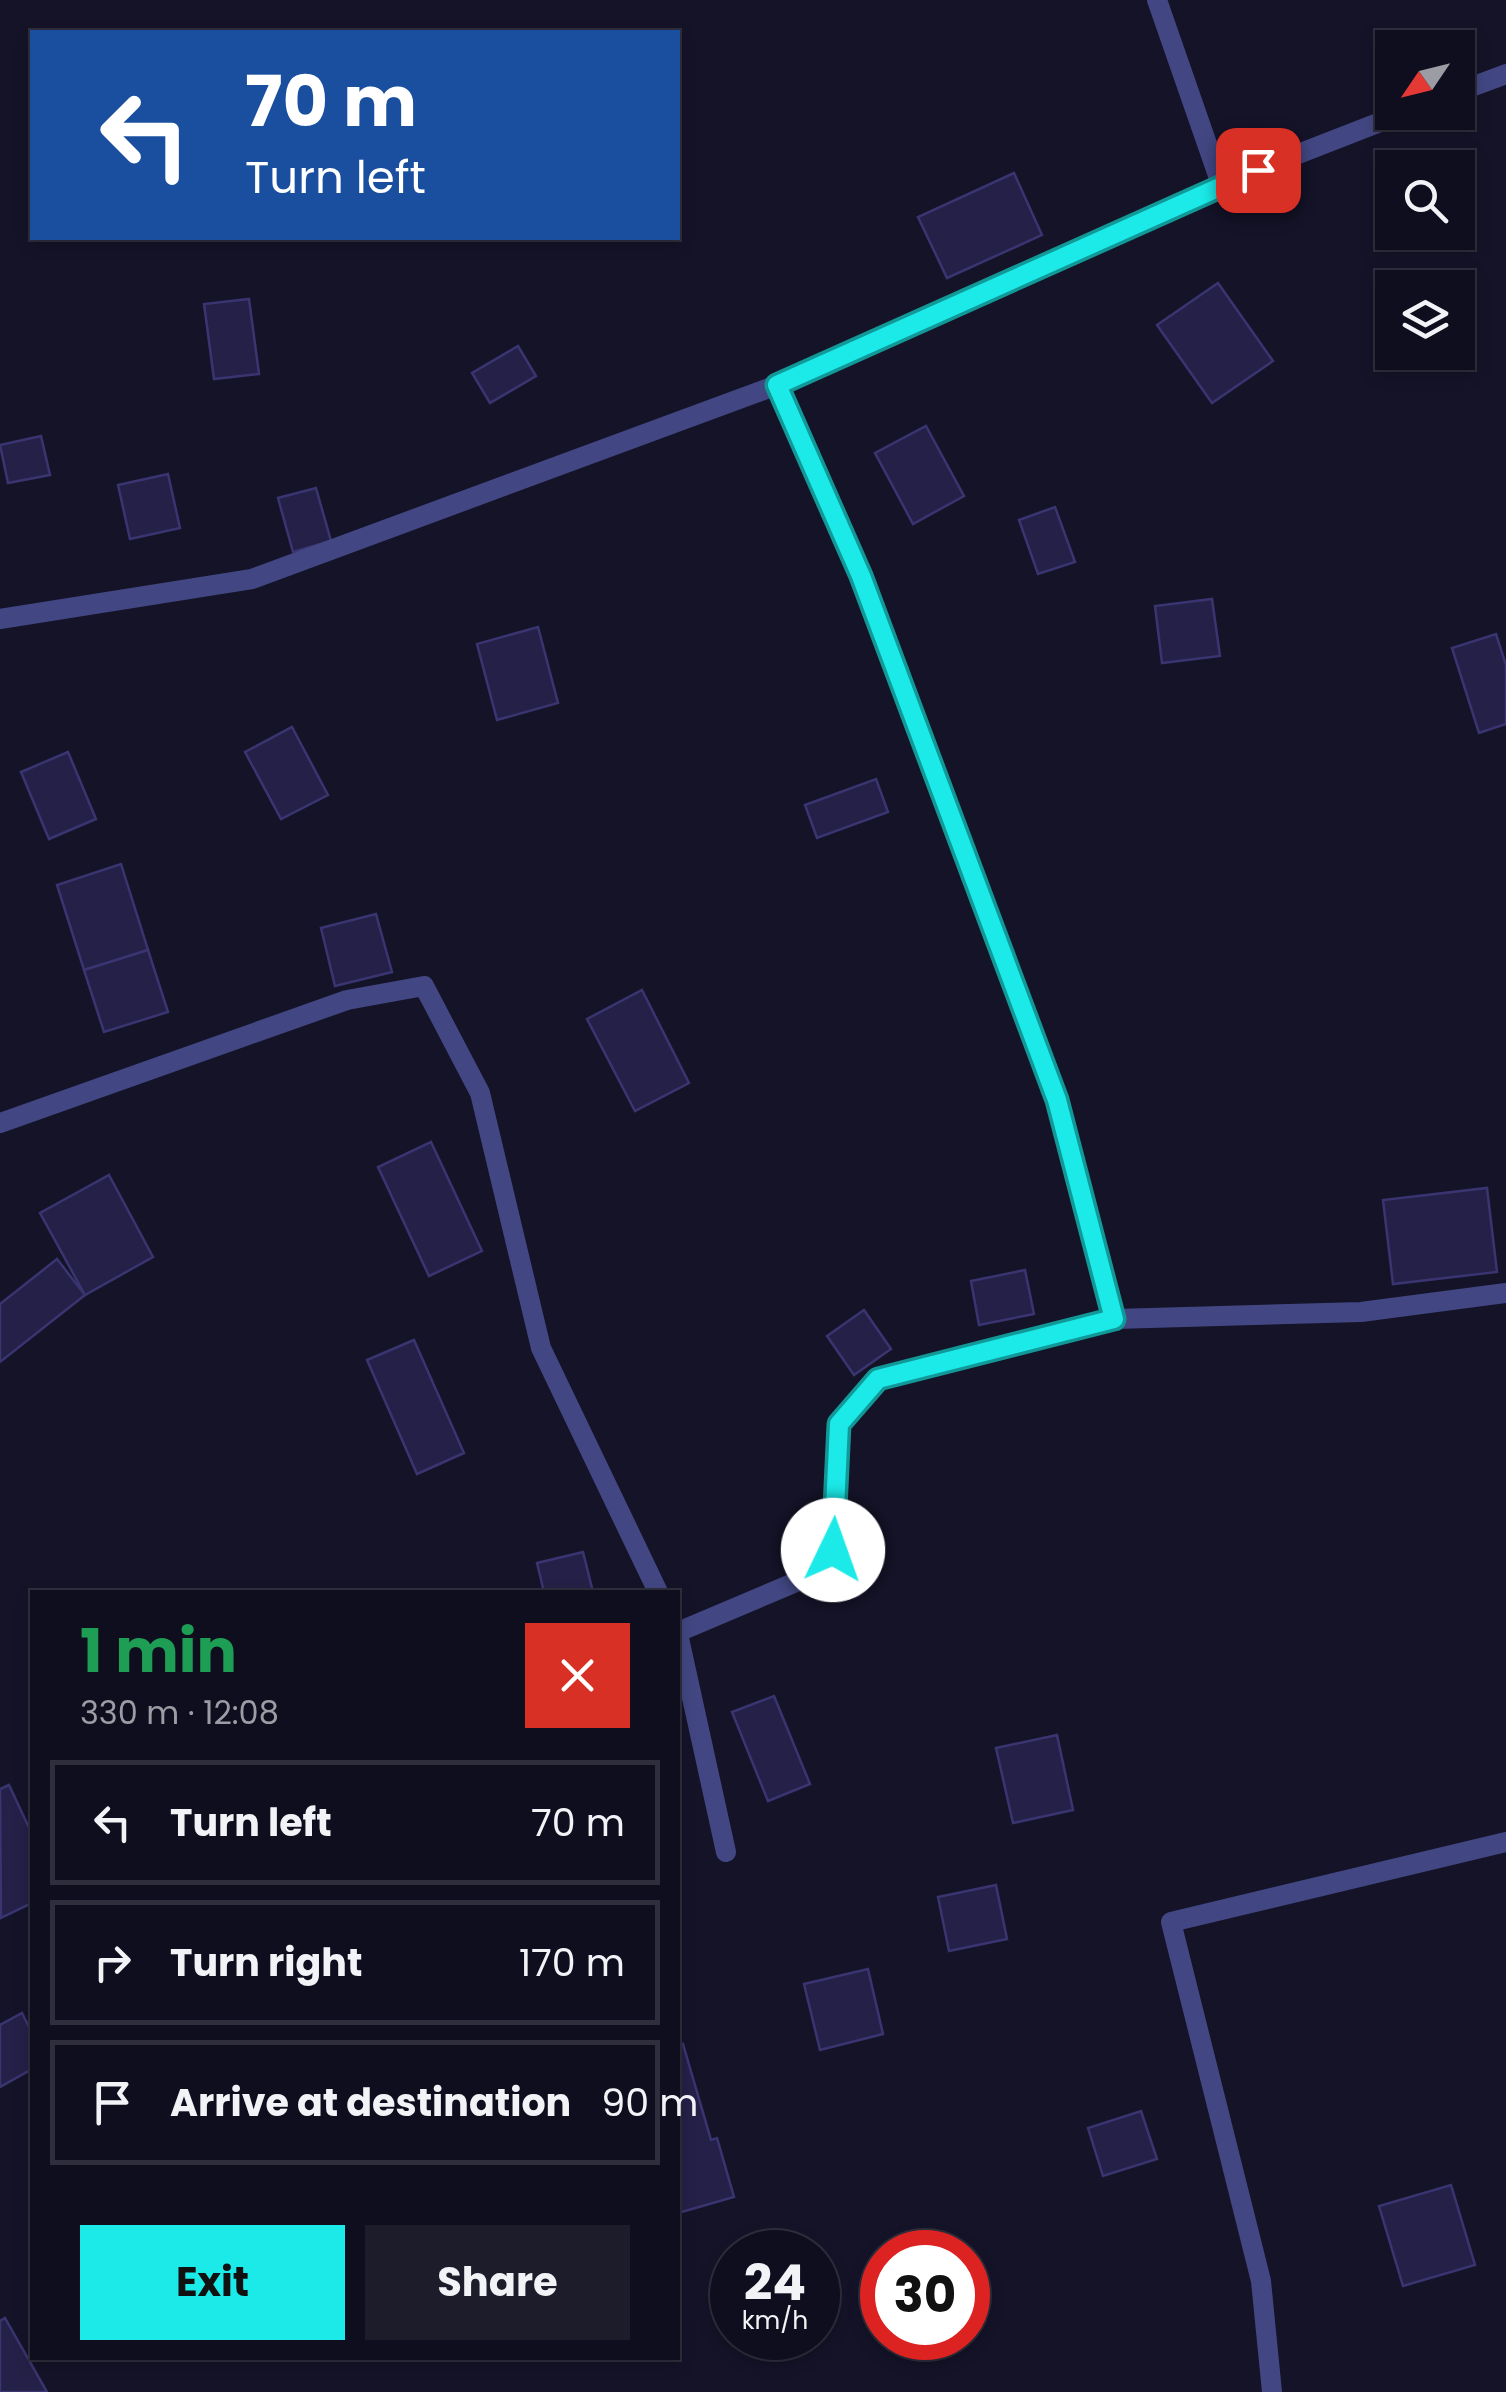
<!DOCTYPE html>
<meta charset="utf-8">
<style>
body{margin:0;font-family:Poppins,sans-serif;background:#1d1c2b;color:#f1f3f6;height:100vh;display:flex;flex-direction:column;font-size:38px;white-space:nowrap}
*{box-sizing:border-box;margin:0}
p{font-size:32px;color:#9b9ca4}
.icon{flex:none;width:55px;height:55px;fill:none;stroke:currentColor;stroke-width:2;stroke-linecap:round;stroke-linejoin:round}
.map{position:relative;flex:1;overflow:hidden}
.details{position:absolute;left:30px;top:1590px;width:650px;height:770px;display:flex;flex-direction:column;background:#0f0e1e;border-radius:0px;box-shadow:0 5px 15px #0003,0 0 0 2px #2f2e3c}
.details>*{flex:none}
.top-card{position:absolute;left:30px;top:30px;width:650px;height:210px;border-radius:0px;box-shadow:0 5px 15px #0003,0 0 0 2px #2f2e3c;background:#1a4fa0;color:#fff;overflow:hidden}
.needle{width:65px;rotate:235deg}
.controls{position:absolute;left:1375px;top:30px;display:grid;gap:20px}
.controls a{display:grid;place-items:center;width:100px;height:100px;border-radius:0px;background:#0f0e1e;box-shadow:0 5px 15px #0003,0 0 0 2px #2f2e3c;font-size:50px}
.speed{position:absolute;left:710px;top:2230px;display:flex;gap:20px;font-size:50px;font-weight:700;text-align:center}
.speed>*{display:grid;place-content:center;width:130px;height:130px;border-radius:50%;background:#0f0e1e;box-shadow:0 5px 15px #0003,0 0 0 2px #2f2e3c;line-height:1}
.speed small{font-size:25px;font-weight:400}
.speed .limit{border:15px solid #d22;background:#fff;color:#111}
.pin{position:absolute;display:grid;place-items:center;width:85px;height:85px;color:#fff;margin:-42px;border-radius:20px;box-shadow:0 5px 15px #0006}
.me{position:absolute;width:110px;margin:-55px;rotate:3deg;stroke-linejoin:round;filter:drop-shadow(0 0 8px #0008)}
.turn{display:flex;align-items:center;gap:35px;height:210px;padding:0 50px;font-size:45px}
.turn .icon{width:130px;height:130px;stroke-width:2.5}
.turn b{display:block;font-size:70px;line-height:85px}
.round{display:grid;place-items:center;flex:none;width:105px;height:105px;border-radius:0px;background:#1d1c2b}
.summary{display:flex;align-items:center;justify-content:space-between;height:170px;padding:0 50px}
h1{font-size:60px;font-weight:700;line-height:75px;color:#1e9e55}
.action{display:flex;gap:20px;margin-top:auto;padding:20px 50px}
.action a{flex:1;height:115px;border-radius:0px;background:#1beae8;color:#111;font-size:40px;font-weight:700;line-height:115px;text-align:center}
.action a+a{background:#1d1c2b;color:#f1f3f6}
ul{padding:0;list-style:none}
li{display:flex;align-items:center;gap:30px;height:125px;margin:0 20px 15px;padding:0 30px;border:5px solid #2f2e3c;border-radius:0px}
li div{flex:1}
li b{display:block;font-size:38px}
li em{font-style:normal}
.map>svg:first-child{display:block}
.building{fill:#242047;stroke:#3a3571;stroke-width:2.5}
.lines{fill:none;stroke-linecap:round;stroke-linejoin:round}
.minor{stroke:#424783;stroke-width:20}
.route-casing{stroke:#129897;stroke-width:25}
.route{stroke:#1beae8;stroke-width:18}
</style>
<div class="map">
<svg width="1506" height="2392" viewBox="0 0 1506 2392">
<rect width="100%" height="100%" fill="#141328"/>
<g class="building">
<polygon points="1014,173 1042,235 947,278 918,217"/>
<polygon points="1218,283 1273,361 1212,403 1157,325"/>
<polygon points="249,299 259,374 214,379 204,304"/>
<polygon points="518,346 536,376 490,403 472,373"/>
<polygon points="926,426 964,496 913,524 875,453"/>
<polygon points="41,436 50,475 8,483 0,445"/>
<polygon points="168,474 180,528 130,539 118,485"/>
<polygon points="316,488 331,541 293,552 278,498"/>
<polygon points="1055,507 1075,562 1038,574 1019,520"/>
<polygon points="1212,599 1220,656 1162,663 1155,606"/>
<polygon points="538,627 558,703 497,720 477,644"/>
<polygon points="1496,634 1506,665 1506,724 1479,733 1452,648"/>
<polygon points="292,727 328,795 281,819 245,752"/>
<polygon points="68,752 96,819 49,839 21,772"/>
<polygon points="876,779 888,812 817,838 805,805"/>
<polygon points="121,864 148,950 84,970 57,885"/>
<polygon points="376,914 392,972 335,986 321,928"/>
<polygon points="148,950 168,1012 104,1032 84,970"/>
<polygon points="642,990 689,1083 635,1111 587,1019"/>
<polygon points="431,1142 482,1251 429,1276 378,1167"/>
<polygon points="109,1175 153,1257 85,1295 40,1213"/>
<polygon points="1487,1188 1497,1272 1393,1284 1383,1200"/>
<polygon points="57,1259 85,1295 0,1362 0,1304"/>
<polygon points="1025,1270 1034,1314 979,1325 971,1281"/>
<polygon points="864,1310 891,1349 854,1375 827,1336"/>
<polygon points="414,1340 464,1453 417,1474 367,1360"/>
<polygon points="583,1552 593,1592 544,1592 537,1563"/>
<polygon points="774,1696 810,1784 768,1801 732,1712"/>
<polygon points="1057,1735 1073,1810 1013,1823 996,1748"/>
<polygon points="9,1785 32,1834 32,1903 1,1918 0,1789"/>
<polygon points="996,1885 1007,1939 949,1951 938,1897"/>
<polygon points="868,1969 883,2034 820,2050 804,1984"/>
<polygon points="22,2013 32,2033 32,2069 0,2087 0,2025"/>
<polygon points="683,2044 711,2140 717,2138 734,2197 678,2213 678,2046"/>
<polygon points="1141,2111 1157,2159 1103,2176 1088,2128"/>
<polygon points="1451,2185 1475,2265 1403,2286 1379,2206"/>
<polygon points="5,2318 47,2392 0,2392 0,2321"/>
</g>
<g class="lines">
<g class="minor">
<polyline points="1157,0 1221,184"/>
<polyline points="1458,92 1506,74"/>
<polyline points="777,385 861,576 1057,1100 1115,1319"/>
<polyline points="0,619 252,579 777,385 1221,184 1406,112"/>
<polyline points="0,1123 347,1000 424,986 480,1093 541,1348 658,1592"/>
<polyline points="678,1632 796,1582 833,1550 839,1424 878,1379 1115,1319 1361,1312 1506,1293"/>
<polyline points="678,1634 726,1852"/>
<polyline points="1272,2392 1261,2281 1171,1922 1506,1842"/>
</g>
</g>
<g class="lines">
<g class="route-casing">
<polyline id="route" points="833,1550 839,1424 878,1379 1114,1319 1057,1100 861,576 777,385 1258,170"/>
</g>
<use href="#route" class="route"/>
</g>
</svg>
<div class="controls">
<a><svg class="needle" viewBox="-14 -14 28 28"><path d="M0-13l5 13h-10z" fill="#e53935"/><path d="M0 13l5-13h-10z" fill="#9b9ca4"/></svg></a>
<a><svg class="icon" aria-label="search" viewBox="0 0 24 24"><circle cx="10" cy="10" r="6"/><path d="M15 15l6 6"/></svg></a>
<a><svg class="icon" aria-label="layers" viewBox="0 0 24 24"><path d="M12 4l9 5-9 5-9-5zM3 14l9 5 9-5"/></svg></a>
</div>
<div class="speed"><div>24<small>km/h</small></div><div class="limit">30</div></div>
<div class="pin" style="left:1258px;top:170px;background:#d93025"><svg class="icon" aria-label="arrive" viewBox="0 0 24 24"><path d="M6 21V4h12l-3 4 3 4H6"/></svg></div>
<svg class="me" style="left:833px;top:1550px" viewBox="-20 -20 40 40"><circle r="19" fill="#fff"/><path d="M0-13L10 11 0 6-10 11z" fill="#1beae8"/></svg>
<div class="top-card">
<div class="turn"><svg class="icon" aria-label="left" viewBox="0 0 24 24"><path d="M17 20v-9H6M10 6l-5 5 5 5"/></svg><div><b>70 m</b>Turn left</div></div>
</div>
<section class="details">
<div class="summary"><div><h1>1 min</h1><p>330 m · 12:08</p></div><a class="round" style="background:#d93025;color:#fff"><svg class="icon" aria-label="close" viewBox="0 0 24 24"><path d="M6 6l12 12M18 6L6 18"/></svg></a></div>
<ul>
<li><svg class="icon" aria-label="left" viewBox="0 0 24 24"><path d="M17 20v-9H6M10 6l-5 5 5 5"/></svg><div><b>Turn left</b></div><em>70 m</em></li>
<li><svg class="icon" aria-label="right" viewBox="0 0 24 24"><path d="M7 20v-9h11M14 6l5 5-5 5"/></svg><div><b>Turn right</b></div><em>170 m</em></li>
<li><svg class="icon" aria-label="arrive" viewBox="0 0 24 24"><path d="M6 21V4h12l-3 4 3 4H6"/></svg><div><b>Arrive at destination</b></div><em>90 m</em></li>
</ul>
<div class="action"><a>Exit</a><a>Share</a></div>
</section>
</div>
